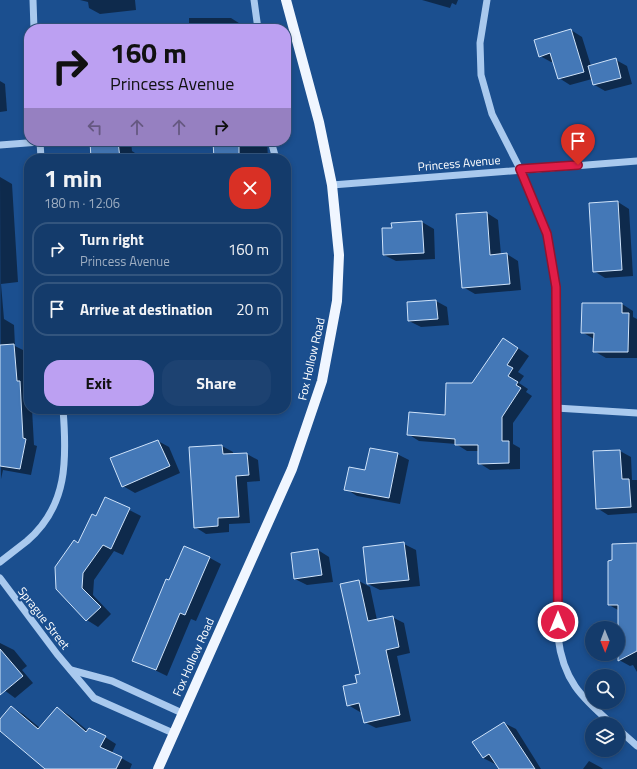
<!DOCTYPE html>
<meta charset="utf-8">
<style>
body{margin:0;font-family:"Titillium Web",sans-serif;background:#1d4271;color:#f1f3f6;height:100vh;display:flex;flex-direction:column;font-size:15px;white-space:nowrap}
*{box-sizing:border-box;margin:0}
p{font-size:13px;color:#9dadc1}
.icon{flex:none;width:22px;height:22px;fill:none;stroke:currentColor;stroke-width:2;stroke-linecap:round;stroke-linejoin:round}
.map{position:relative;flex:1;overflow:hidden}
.details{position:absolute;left:24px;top:154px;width:267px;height:260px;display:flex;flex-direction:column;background:#143b6b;border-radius:16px;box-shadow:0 2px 6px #0003,0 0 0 1px #33557e}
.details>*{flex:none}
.banner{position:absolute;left:24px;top:24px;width:267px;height:122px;border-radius:16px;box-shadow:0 2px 6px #0003,0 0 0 1px #33557e;background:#bca0f2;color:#111;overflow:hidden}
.needle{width:26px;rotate:179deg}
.fabs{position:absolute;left:585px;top:621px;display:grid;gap:8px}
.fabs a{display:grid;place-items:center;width:40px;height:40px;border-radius:50%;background:#143b6b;box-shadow:0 2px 6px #0003,0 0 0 1px #33557e;font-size:20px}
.pin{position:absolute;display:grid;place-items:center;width:34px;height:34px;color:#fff;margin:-41px -17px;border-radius:50% 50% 50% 0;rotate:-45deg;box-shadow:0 0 4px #0007}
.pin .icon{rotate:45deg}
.me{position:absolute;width:44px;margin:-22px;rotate:0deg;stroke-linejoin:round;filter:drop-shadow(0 0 3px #0008)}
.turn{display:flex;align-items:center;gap:14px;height:84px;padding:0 20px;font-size:18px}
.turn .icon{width:52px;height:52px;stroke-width:2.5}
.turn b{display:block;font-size:28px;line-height:34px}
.lanes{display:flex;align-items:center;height:38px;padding:0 20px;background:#0003;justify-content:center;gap:20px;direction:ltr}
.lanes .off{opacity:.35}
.round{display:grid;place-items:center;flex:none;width:42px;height:42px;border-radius:16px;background:#1d4271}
.headline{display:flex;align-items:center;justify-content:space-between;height:68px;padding:0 20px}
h1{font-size:24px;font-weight:700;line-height:30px}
.cta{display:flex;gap:8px;margin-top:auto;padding:8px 20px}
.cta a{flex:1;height:46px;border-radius:16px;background:#bca0f2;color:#111;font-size:16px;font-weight:700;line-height:46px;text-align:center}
.cta a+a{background:#1d4271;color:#f1f3f6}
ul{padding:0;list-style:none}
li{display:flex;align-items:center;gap:12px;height:54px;margin:0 8px 6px;padding:0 12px;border:2px solid #33557e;border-radius:16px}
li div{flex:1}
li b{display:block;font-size:15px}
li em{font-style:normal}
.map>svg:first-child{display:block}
.shadow{fill:#0007}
.building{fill:#4478b7;stroke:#cfe3fa}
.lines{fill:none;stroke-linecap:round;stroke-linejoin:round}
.minor{stroke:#a9c9ee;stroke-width:7}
.major{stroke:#f0f6ff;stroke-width:10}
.route-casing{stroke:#92132f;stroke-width:10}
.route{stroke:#e11d48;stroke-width:7}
.labels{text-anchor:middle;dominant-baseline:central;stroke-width:4;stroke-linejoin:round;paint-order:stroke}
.street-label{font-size:12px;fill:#fff;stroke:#1b4f8f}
</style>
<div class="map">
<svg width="637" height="769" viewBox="0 0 637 769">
<rect width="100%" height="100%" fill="#1b4f8f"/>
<g class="shadow">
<polygon points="80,0 135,0 136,10 100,14 89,8 88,2"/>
<polygon points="422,0 458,0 456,5 452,3 450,8"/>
<polygon points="189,18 231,18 242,25 242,29 189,29"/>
<polygon points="571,30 582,37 591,66 616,60 627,66 632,84 605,91 593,84 592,79 570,85 559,78 554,62 551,62 540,56"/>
<polygon points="0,81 5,84 7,111 0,112"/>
<polygon points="91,141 131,141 132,151 144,159 92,159"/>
<polygon points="214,141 267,141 268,158 211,159 211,153 215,153"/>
<polygon points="0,177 12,184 18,282 1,284 4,319 14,325 15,346 25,351 29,409 32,409 34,445 37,446 31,475 3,470 1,479"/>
<polygon points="618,202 629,209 633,276 605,278 594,271"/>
<polygon points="487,213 498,220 501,255 507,254 518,261 521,290 475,294 463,287"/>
<polygon points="422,222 434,229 435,259 396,261 384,255 393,228 392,224"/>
<polygon points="436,301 447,307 449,325 421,327 409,321"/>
<polygon points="622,304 633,311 633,317 637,319 637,358 606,358 594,351 594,339 582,332"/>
<polygon points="515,346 529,356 518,372 524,376 519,383 528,389 526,392 532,396 513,423 513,444 520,448 520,469 490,470 479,463 479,451 467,451 456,444 419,441 408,434 446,416 473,384"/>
<polygon points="158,441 169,447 180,473 135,493 123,486"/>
<polygon points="222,446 233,452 233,455 247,454 258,460 260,481 247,482 250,523 229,524 229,532 206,534 195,527"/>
<polygon points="620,451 631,457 632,480 637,480 637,513 608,515 597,508"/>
<polygon points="397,454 409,460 400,504 357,496 346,489 366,471"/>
<polygon points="106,498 141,516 123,555 114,551 94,580 93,595 111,614 98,627 87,620 57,589 79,544 97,517"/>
<polygon points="404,544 416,550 420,586 380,590 368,584"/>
<polygon points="637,544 637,611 620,611 609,605 613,561"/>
<polygon points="318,550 329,557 333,582 307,585 295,579"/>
<polygon points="210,558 221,564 196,621 191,619 167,676 134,660 170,582"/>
<polygon points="359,581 370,587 377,620 392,617 404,623 410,653 397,656 411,721 376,728 364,722 362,711 360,712 348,705 361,675"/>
<polygon points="637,620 637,672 633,665 630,666 619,660 616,654 618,654 618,630"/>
<polygon points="0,643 14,650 27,666 22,670 33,683 15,698 0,687"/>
<polygon points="11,707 23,714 40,728 57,708 69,715 88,731 105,737 116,744 112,753 132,764 130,769 49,769 0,729 0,721"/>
<polygon points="504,723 516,729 541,769 500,769 496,763 495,764 483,758"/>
<polygon points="589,761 600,767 603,769 583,769"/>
</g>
<g class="building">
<polygon points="571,29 584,72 558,79 550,53 539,57 534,40"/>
<polygon points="616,58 621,78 593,85 588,66"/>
<polygon points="90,141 118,141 120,159 91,159"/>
<polygon points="213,141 239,141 239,159 214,159"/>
<polygon points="618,201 622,270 593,272 589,203"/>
<polygon points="487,212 490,255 507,253 510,284 462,288 456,214"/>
<polygon points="422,221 424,253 383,255 382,228 392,228 391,223"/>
<polygon points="436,300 438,319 408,321 407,302"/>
<polygon points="582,303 622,303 622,313 629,313 628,352 593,352 594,333 581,333"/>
<polygon points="503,338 518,348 507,365 513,368 508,376 518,382 516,385 521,388 502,417 502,441 509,441 509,463 478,464 478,445 455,445 455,439 407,435 409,412 445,415 446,383 472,383"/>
<polygon points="14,344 17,381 20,381 23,438 26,439 20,469 0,466 0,345"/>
<polygon points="158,440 170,466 122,487 110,458"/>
<polygon points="222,445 223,454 247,453 249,475 236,476 239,517 218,518 218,526 194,528 189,447"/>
<polygon points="370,448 398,453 389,498 344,490 349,467 365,470"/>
<polygon points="620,450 622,479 629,479 631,507 596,509 593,451"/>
<polygon points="105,497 130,508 111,549 103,545 83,573 82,588 101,607 86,621 56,589 55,567 74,540 78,543 92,514 96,516"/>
<polygon points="404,542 409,580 367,584 363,547"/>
<polygon points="637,543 637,651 618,661 618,605 608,605 608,561 612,560 612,544"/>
<polygon points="184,546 210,557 185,615 180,613 156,670 132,661 166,579 169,580"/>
<polygon points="318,549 322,575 294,579 291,553"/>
<polygon points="359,580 368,621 393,616 399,647 386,650 400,715 364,723 359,703 347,706 343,686 357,683 355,675 360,674 340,584"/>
<polygon points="0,649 23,676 0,695"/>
<polygon points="11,706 38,729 57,707 86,732 89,728 106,736 100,747 122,757 116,769 45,769 0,731 0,719"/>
<polygon points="504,722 535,769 499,769 489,754 483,758 472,742"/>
</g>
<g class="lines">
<g class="minor">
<polyline points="33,0 34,29"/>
<polyline points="254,0 258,29"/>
<path d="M487,0L480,43L481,75L492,114L520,169L547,234L556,287L558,637C563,680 581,697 612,724"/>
<polyline points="40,141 41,159"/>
<polyline points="271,141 276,159"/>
<polyline points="0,145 40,142"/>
<polyline points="332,185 637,161"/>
<polyline points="556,408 637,413"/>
<path d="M0,562C9,555 18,548 27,541C68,506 67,459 63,409"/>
<polyline points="0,578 57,654 94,698 173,733"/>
<polyline points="71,670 112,681 182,713"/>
<polyline points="618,729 637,746"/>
</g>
<polyline class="major" points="158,769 292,469 322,381 337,301 339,255 332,185 319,122 286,0"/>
</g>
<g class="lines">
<g class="route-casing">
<polyline id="route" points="558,622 556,287 547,234 520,169 578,165"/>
</g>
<use href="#route" class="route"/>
</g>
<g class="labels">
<g class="street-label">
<text transform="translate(459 163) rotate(-5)">Princess Avenue</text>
<text transform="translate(311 359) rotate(-77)">Fox Hollow Road</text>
<text transform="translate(44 618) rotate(52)">Sprague Street</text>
<text transform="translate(193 657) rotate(-66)">Fox Hollow Road</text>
</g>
</g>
</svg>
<div class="fabs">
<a><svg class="needle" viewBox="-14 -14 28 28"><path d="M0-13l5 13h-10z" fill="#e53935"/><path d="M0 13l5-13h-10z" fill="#9dadc1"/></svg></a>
<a><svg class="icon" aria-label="search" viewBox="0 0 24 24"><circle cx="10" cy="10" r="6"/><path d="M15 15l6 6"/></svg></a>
<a><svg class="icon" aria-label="layers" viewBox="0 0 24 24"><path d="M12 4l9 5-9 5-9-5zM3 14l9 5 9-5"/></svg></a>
</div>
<div class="pin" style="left:578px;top:165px;background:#d93025"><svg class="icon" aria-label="arrive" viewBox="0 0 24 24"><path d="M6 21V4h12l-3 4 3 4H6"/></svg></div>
<svg class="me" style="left:558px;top:622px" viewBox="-20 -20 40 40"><circle r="17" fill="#e11d48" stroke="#fff" stroke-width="3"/><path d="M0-11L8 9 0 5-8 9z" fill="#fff"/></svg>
<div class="banner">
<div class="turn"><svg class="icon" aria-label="right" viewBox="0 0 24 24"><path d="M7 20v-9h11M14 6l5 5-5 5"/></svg><div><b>160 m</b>Princess Avenue</div></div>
<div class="lanes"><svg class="icon off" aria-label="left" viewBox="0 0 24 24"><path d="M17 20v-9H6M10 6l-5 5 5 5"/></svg><svg class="icon off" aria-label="ahead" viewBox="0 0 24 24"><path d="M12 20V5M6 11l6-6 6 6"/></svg><svg class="icon off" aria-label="ahead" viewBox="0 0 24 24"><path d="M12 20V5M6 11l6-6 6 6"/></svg><svg class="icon" aria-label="right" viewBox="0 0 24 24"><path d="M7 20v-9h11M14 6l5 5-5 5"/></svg></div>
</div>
<section class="details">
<div class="headline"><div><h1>1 min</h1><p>180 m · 12:06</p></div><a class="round" style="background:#d93025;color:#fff"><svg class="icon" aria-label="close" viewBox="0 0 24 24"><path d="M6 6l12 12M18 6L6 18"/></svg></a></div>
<ul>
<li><svg class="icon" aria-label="right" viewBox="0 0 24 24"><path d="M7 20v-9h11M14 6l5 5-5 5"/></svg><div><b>Turn right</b><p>Princess Avenue</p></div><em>160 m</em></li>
<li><svg class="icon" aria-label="arrive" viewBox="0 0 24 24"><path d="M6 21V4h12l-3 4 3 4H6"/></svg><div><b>Arrive at destination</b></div><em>20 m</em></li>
</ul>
<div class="cta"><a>Exit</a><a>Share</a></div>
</section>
</div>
